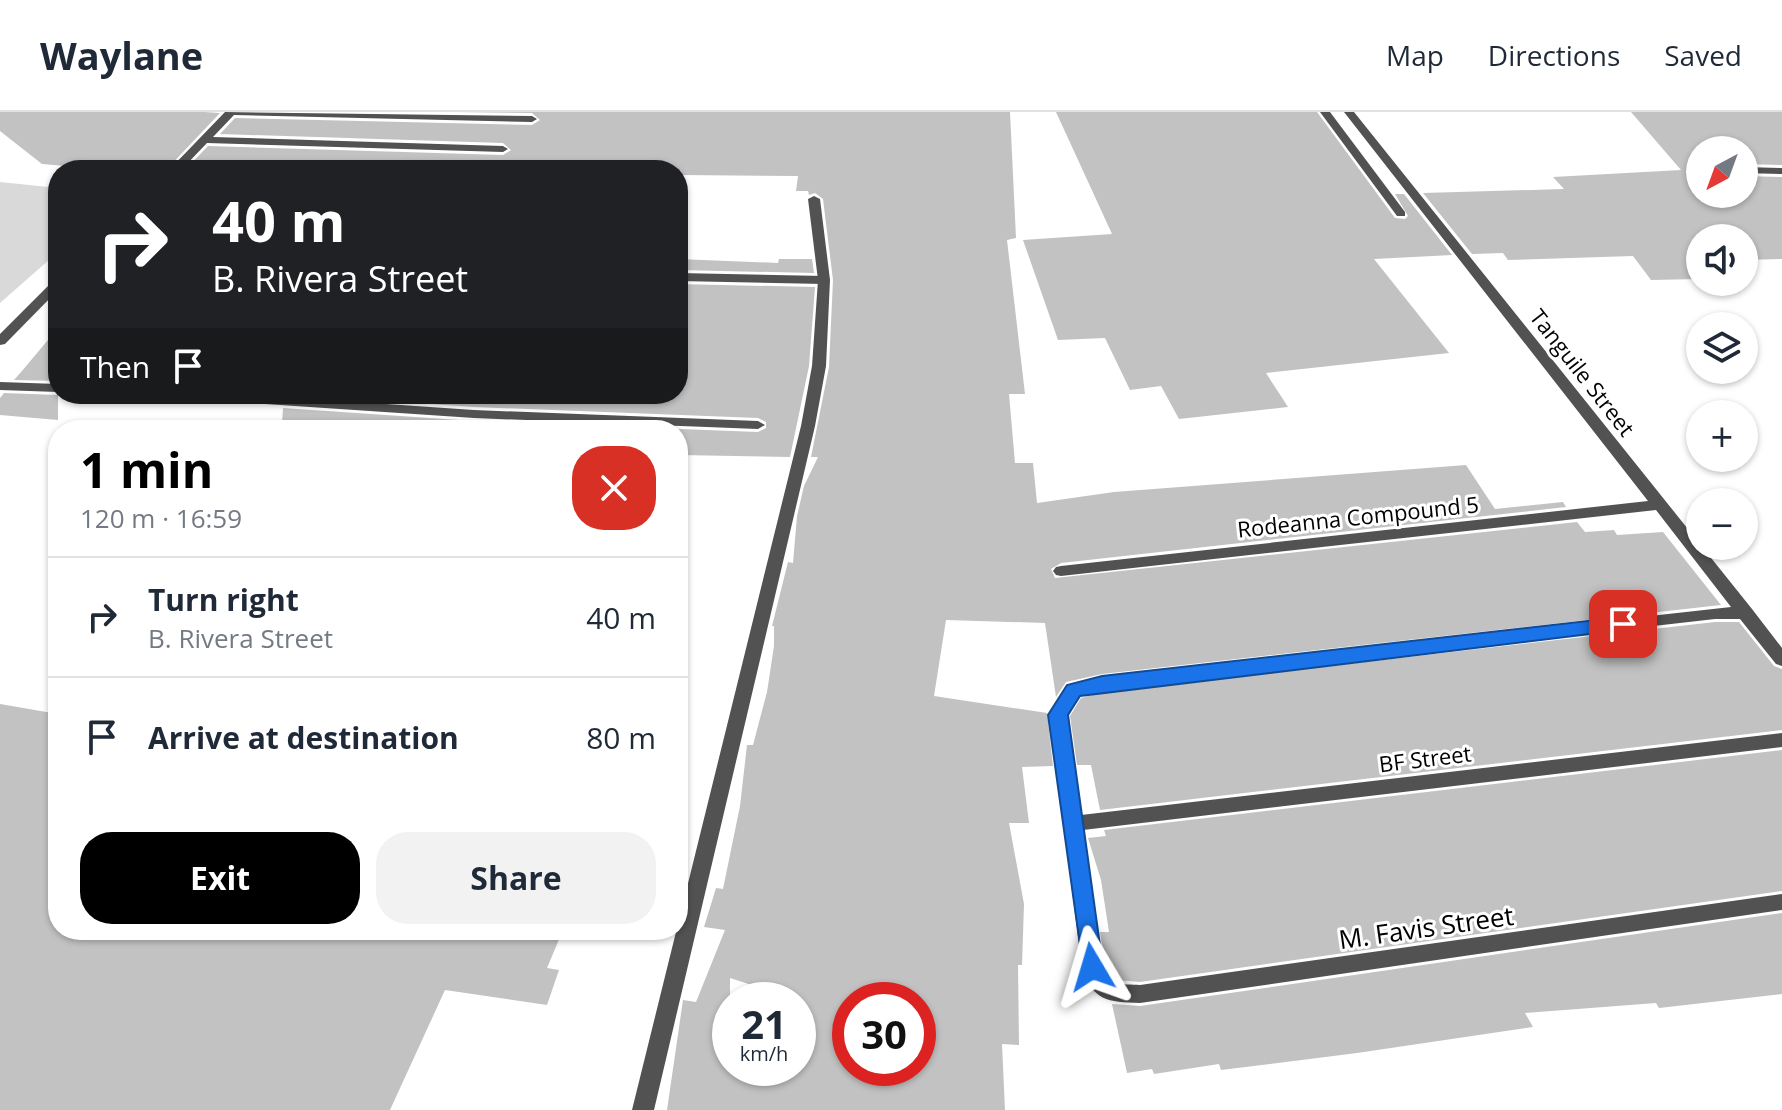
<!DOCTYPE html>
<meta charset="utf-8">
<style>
body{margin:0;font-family:"Open Sans",sans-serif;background:#f2f2f3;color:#1f2937;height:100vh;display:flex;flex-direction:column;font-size:30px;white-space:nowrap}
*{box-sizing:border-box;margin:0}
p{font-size:26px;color:#747a83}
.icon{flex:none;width:44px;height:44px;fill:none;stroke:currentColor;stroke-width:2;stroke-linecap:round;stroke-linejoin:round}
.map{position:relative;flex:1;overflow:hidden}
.panel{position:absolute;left:48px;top:308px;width:640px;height:520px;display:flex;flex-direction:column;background:#fff;border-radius:32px;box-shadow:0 2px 6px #0004}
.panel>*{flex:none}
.top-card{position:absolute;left:48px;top:48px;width:640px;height:244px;border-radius:32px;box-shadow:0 2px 6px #0004;background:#202124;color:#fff;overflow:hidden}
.needle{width:52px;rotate:221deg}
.controls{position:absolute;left:1686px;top:24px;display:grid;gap:16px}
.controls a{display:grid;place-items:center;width:72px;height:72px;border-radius:50%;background:#fff;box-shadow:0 2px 6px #0004;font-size:40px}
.speed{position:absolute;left:712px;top:870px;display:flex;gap:16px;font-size:40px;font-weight:700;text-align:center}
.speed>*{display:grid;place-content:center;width:104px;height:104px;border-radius:50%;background:#fff;box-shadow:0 2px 6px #0004;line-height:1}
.speed small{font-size:20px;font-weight:400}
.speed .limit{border:12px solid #d22;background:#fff;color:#111}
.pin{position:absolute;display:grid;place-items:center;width:68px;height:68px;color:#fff;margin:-34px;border-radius:16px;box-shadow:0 4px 12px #0006}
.me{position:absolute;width:88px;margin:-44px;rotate:353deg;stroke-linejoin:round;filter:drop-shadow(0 0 6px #0008)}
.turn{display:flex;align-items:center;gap:28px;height:168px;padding:0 32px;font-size:36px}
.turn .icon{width:104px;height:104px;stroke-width:2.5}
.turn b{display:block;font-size:56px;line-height:68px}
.then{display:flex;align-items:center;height:76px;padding:0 32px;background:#0003;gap:16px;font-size:30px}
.round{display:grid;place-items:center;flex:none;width:84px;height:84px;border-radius:32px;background:#f2f2f3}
.summary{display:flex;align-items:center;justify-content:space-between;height:136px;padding:0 32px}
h1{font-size:48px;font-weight:700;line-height:60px;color:#000}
.action{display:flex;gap:16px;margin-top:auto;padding:16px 32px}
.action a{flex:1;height:92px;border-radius:32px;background:#000;color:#fff;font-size:32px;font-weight:700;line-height:92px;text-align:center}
.action a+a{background:#f2f2f3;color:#1f2937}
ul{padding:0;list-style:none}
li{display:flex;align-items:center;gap:24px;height:120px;padding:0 32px;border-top:2px solid #e0e1e3}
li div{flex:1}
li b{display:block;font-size:30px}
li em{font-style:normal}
header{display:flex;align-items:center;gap:48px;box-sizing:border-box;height:112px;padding:0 40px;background:#fff;border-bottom:2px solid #e0e1e3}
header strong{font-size:38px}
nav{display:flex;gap:44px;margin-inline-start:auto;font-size:28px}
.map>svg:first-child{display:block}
.green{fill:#d9d9d9}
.building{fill:#c2c2c2;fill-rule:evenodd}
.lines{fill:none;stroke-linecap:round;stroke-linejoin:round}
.service{fill:#525252;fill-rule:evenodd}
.minor{fill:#525252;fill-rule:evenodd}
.route{fill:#1a73e8;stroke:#114b97;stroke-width:2}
.labels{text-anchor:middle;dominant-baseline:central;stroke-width:6;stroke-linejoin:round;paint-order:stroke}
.street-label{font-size:22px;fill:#000;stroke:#fff}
.near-street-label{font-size:26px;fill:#000;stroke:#fff}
</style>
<header>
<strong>Waylane</strong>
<nav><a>Map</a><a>Directions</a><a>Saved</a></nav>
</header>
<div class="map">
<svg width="1782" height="998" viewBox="0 0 1782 998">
<rect width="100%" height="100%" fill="#fff"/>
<polygon class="green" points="0,70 58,76 58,140 0,191"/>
<g class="building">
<polygon points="0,0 204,0 220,1 166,58 112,58 42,52 0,19"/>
<path d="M455,0H1010L1016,126L1007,128L1025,282H1009L1015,351H1033L1037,391L1114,380L1466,353L1495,397L1563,390L1566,395L1061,451L1051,457L1055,466L1577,410L1585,420L1614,418L1617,423L1663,420L1721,493L1102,562L1066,570L1056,585L1045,511L946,508L934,584L1047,601L1053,654L1022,655L1029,711H1009L1024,792L1022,853H1018L1019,933L1002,932L1005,998H667L683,888L696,890L725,818L704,815L716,776L723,777L740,694L747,633H753L767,580L774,534V514H772L788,450L793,451L797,404L804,374L818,345H811L829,255L833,168L823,87L815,81L809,83L808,79H796L798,64L678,63V58H563L564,56L361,50V58H185L208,34L503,43L511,38L503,31L220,22L235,6L532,13L540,8L532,1ZM730,866L798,888V956H730ZM850,888H918V956H850Z"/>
<polygon points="1056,0 1317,0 1395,106 1405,107 1408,104 1395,82 1404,82 1452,143 1374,147 1449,241 1266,261 1288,295 1179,307 1161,274 1130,278 1105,226 1058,228 1023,128 1112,122"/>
<polygon points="1631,0 1782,0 1782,53 1744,52 1744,38 1700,38 1700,51 1688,57 1700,63 1700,82 1744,82 1744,64 1782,65 1782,147 1744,148 1744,126 1700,126 1700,167 1651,168 1633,144 1508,148 1503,141 1472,142 1423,81 1564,77 1553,65 1681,58"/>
<polygon points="678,147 778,151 779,147 812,147 814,161 678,158"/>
<polygon points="678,172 815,175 809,254 790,345 678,343 678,318 347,318 348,314 282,311 283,296 474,309 758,320 766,316 766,310 758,306 474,295 283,282 678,282 678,231 685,201 678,201"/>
<polygon points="58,216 58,269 14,268 22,259"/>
<polygon points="4,281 58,283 58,308 0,303 0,286"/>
<polygon points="1715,510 1739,510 1774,554 1782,557 1782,618 1100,698 1091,653 1077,653 1070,604 1081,586 1103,580"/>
<polygon points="0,592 58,602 58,818 563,818 547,856 559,858 547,893 445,878 390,998 0,998"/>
<polygon points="1782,638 1782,779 1140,870 1117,868 1106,858 1100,820 1109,820 1101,768 1088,726 1106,724 1104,718"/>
<polygon points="1782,801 1782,882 1659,896 1656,891 1525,901 1533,915 1357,941 1221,958 1219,952 1154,962 1152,957 1127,961 1112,892 1140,894"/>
</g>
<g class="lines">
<g class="service">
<polygon points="1320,0 1330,0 1405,100 1405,104 1397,104"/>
<polygon points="1700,54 1700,60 1691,57 1693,55"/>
<polygon points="1744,55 1782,56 1782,62 1744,61"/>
<polygon points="814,84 820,87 830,168 826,254 815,314 654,998 632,998 801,314 812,254 818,168 808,87"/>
</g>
<g class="minor">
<polygon points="225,0 532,4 537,7 532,10 234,3 213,25 503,34 508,37 503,40 207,31 181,58 169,58"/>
<path d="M1344,0H1354L1752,497L1782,536V554L1776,552L1740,507H1715L1102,577L1079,583L1067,603L1081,703L1782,621V635L1083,718L1102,855C1108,874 1122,872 1140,873L1782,782V798L1140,891C1108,890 1092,889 1082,855L1049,603L1067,573L1102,565L1731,495L1656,398L1061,464L1056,463L1053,459L1056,455L1061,454L1648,389Z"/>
<polygon points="678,161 824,164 830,168 824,172 678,169"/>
<polygon points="58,167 58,178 5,232 0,233 0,222 54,168"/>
<polygon points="0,270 58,272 58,280 0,278"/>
<polygon points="170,282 239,282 474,298 758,309 765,313 758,317 474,306 177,286"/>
</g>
</g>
<polygon class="route" points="1623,505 1632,512 1623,518 1080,584 1068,603 1103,855 1100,862 1092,865 1084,862 1048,603 1067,573 1102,564"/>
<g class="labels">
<g class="street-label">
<text transform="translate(1583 260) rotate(52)">Tanguile Street</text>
<text transform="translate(1358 404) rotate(-6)">Rodeanna Compound 5</text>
<text transform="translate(1425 646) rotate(-7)">BF Street</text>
</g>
<g class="near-street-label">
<text transform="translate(1426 815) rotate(-8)">M. Favis Street</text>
</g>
</g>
</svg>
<div class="controls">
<a><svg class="needle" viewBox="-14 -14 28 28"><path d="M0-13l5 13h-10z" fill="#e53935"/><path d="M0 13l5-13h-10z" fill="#747a83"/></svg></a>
<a><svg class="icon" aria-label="sound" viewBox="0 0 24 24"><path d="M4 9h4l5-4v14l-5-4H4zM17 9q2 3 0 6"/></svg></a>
<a><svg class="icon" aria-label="layers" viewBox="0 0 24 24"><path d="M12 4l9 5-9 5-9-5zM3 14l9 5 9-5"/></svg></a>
<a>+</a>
<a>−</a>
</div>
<div class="speed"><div>21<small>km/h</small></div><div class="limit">30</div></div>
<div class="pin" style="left:1623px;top:512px;background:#d93025"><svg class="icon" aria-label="arrive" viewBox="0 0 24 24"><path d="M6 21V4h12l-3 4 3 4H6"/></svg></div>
<svg class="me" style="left:1092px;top:855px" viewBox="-20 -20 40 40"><path d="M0-17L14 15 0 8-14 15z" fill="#1a73e8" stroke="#fff" stroke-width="4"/></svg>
<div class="top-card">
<div class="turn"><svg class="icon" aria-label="right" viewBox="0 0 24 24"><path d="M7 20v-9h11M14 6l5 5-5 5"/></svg><div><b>40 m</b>B. Rivera Street</div></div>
<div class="then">Then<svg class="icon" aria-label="arrive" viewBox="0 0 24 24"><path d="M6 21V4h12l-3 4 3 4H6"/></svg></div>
</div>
<section class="panel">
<div class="summary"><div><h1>1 min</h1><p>120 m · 16:59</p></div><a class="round" style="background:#d93025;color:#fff"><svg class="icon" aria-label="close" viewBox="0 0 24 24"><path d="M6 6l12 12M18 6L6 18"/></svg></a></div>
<ul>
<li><svg class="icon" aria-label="right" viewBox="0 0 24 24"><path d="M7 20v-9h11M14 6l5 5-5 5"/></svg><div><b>Turn right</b><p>B. Rivera Street</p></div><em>40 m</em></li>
<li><svg class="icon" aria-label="arrive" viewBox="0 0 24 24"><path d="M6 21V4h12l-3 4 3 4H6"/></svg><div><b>Arrive at destination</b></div><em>80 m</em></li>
</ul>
<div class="action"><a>Exit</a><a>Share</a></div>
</section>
</div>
